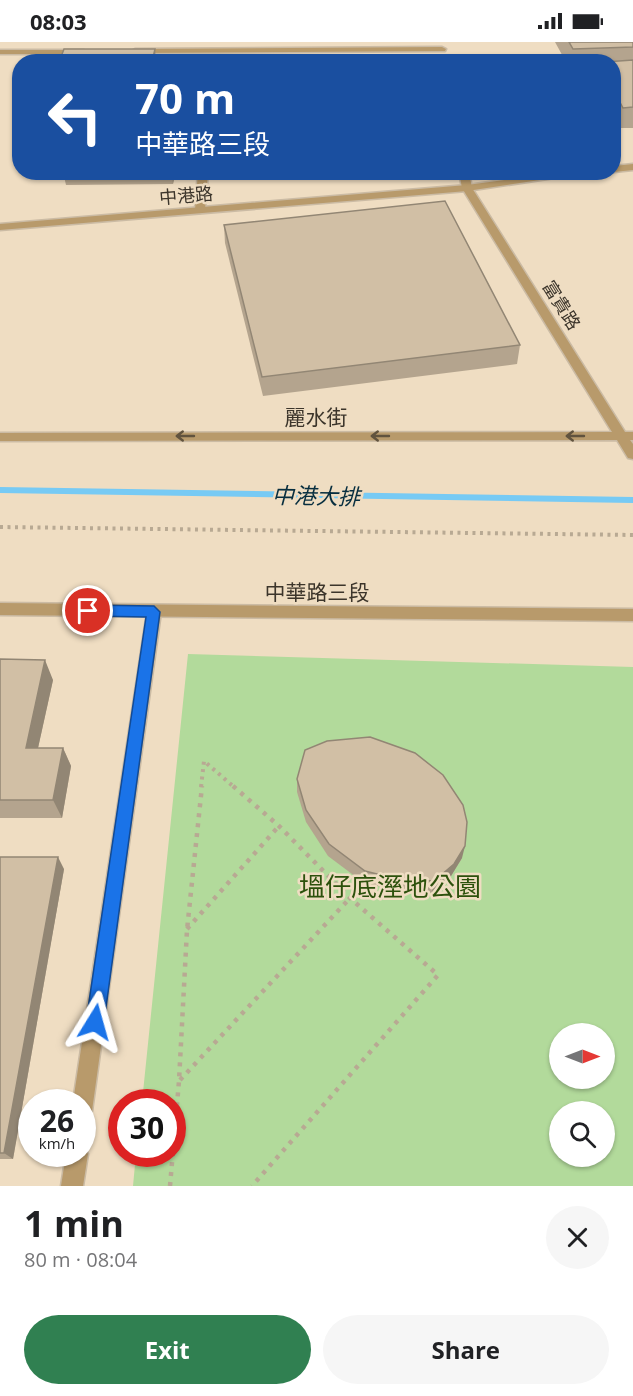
<!DOCTYPE html>
<meta charset="utf-8">
<style>
body{margin:0;font-family:"Open Sans","Noto Sans TC",sans-serif;background:#f6f6f6;color:#202124;height:100vh;display:flex;flex-direction:column;font-size:22px;white-space:nowrap}
*{box-sizing:border-box;margin:0}
p{font-size:20px;color:#757577}
.icon{flex:none;width:33px;height:33px;fill:none;stroke:currentColor;stroke-width:2;stroke-linecap:round;stroke-linejoin:round}
.map{position:relative;height:1144px;overflow:hidden}
.panel{display:flex;flex-direction:column;background:#fff;flex:1}
.panel>*{flex:none}
.top-card{position:absolute;left:12px;top:12px;width:609px;height:126px;border-radius:24px;box-shadow:0 2px 4px #0004;background:#1a4fa0;color:#fff;overflow:hidden}
.needle{width:39px;rotate:90deg}
.controls{position:absolute;left:549px;top:981px;display:grid;gap:12px}
.controls a{display:grid;place-items:center;width:66px;height:66px;border-radius:50%;background:#fff;box-shadow:0 2px 4px #0004;font-size:30px}
.speed{position:absolute;left:18px;top:1047px;display:flex;gap:12px;font-size:30px;font-weight:700;text-align:center}
.speed>*{display:grid;place-content:center;width:78px;height:78px;border-radius:50%;background:#fff;box-shadow:0 2px 4px #0004;line-height:1}
.speed small{font-size:15px;font-weight:400}
.speed .limit{border:9px solid #d22;background:#fff;color:#111}
.pin{position:absolute;display:grid;place-items:center;width:51px;height:51px;color:#fff;margin:-26px;border:3px solid #fff;border-radius:50%;box-shadow:0 2px 6px #0007}
.me{position:absolute;width:66px;margin:-33px;rotate:8deg;stroke-linejoin:round;filter:drop-shadow(0 0 4px #0008)}
.turn{display:flex;align-items:center;gap:21px;height:126px;padding:0 24px;font-size:27px}
.turn .icon{width:78px;height:78px;stroke-width:2.5}
.turn b{display:block;font-size:42px;line-height:51px}
.round{display:grid;place-items:center;flex:none;width:63px;height:63px;border-radius:32px;background:#f6f6f6}
.headline{display:flex;align-items:center;justify-content:space-between;height:102px;padding:0 24px}
h1{font-size:36px;font-weight:700;line-height:45px}
.button{display:flex;gap:12px;margin-top:auto;padding:12px 24px}
.button a{flex:1;height:69px;border-radius:36px;background:#308051;color:#fff;font-size:24px;font-weight:700;line-height:69px;text-align:center}
.button a+a{background:#f6f6f6;color:#202124}
.status{display:flex;justify-content:space-between;align-items:center;height:42px;padding:0 30px;background:#fff;direction:ltr}
.status svg{height:16px;fill:currentColor}
.map>svg:first-child{display:block}
.green{fill:#b2da9b;fill-rule:evenodd}
.lines{fill:none;stroke-linecap:round;stroke-linejoin:round}
.stream{fill:#77caf4;fill-rule:evenodd}
.minor-casing{stroke:#cbbba4;stroke-width:3}
.tertiary-casing{stroke:#cbbba4;stroke-width:3}
.path-far1{stroke:#b8a993;stroke-width:4;stroke-dasharray:3 4.5;stroke-linecap:butt}
.path{stroke:#b8a993;stroke-width:4.5;stroke-dasharray:4 6;stroke-linecap:butt}
.minor{fill:#b89a6b;fill-rule:evenodd}
.tertiary{fill:#b89a6b;fill-rule:evenodd}
.wall{fill:#b4a48e}
.shaded-wall{fill:#928674}
.building{fill:#d1bfa5;stroke:#928674;stroke-width:1.5}
.oneway{stroke:#61533e}
.route{fill:#1a73e8;stroke:#114b97;stroke-width:1.5}
.labels{text-anchor:middle;dominant-baseline:central;stroke-width:5;stroke-linejoin:round;paint-order:stroke}
.far-street-label{font-size:18px;fill:#3c352b;stroke:#efddc2}
.street-label{font-size:21px;fill:#3c352b;stroke:#efddc2}
.water-label{font-size:22px;font-style:italic;fill:#072e3f;stroke:#efddc2}
.near-park-label{font-size:26px;fill:#2c510c;stroke:#efddc2}
</style>
<div class="status"><b>08:03</b><svg viewBox="0 0 49 12"><path d="M0 12V9h3v3zM5 12V6h3v6zM10 12V3h3v9zM15 12V0h3v12zM26 1h20v11H26zM47 4h2v5h-2z"/></svg></div>
<div class="map">
<svg width="633" height="1144" viewBox="0 0 633 1144">
<rect width="100%" height="100%" fill="#efddc2"/>
<path class="green" d="M188,612L633,625V1144H133L136,1112H172V1060H142ZM560,992H604V1036H560ZM560,1070H604V1114H560Z"/>
<g class="lines">
<polygon class="stream" points="0,445 633,455 633,461 0,451"/>
<g class="minor-casing">
<g id="minor">
<polygon points="442,5 446,7 445,9 135,11 131,9 135,7"/>
<polygon points="0,8 84,8 88,10 84,12 0,12"/>
<polygon points="198,130 208,130 205,168 200,171 195,168"/>
<polygon points="459,130 469,130 472,146 625,390 633,390 633,398 630,398 633,402 633,417 628,416 617,398 0,399 0,391 612,390 462,146"/>
<polygon points="154,564 159,566 161,570 92,1069 89,1076 82,1079 82,1060 73,1060 147,570 149,566"/>
<polygon points="82,1104 88,1112 83,1144 61,1144 66,1112 82,1112"/>
</g>
</g>
<g class="tertiary-casing">
<g id="tertiary">
<polygon points="633,122 633,128 614,130 614,124"/>
<polygon points="564,130 594,130 467,149 0,188 0,182 467,143"/>
<polygon points="0,561 633,567 633,579 0,573"/>
</g>
</g>
<g class="path-far1">
<polyline points="0,485 633,493"/>
<polyline points="201,745 204,719 234,745"/>
</g>
<g class="path">
<polyline points="233,744 279,784 350,856 438,933 252,1144"/>
<polyline points="187,887 279,784"/>
<polyline points="180,1038 350,856"/>
<polyline points="170,1144 179,1039 187,888 202,744"/>
</g>
<use href="#minor" class="minor"/>
<use href="#tertiary" class="tertiary"/>
</g>
<g class="wall">
<polygon points="555,0 633,0 633,86 618,86 614,78 614,20 566,20"/>
<polygon points="63,130 175,130 173,142 66,143"/>
<polygon points="224,183 520,303 517,322 263,354 225,201"/>
<polygon points="0,617 53,638 38,706 63,706 71,724 62,776 0,776"/>
<polygon points="297,737 462,816 451,834 432,851 395,848 364,841 328,814 306,780 297,750"/>
<polygon points="0,815 64,827 13,1117 0,1117"/>
</g>
<g class="shaded-wall">
<polygon points="155,7 156,20 152,20"/>
<polygon points="172,130 175,130 173,142"/>
<polygon points="45,618 53,638 34,724 26,706"/>
<polygon points="63,706 71,724 62,776 53,758"/>
<polygon points="465,804 462,816 451,834 432,851 434,839"/>
<polygon points="58,815 64,827 13,1117 4,1111"/>
</g>
<g class="building">
<polygon points="569,0 633,0 633,5 573,7"/>
<polygon points="64,7 155,7 152,20 59,20"/>
<polygon points="339,13 379,13 380,20 339,20"/>
<polygon points="383,13 423,13 424,20 384,20"/>
<polygon points="633,18 633,65 623,66 614,49 614,20 605,20"/>
<polygon points="445,159 520,303 262,335 224,183"/>
<polygon points="0,617 45,618 26,706 63,706 53,758 0,758"/>
<polygon points="370,695 415,711 443,733 463,763 467,780 465,804 454,822 434,839 397,837 365,829 329,802 306,768 297,737 305,708 327,699"/>
<polygon points="0,815 58,815 4,1111 0,1111"/>
</g>
<defs><path id="oneway-shaft" d="M-6 0H5M1.5-3L5.5 0L1.5 3" fill="none" stroke-width="1.6" stroke-linecap="round" stroke-linejoin="round" transform="scale(1.5)"/></defs>
<g class="oneway">
<use href="#oneway-shaft" transform="translate(185 394) rotate(180)"/>
<use href="#oneway-shaft" transform="translate(380 394) rotate(180)"/>
<use href="#oneway-shaft" transform="translate(575 394) rotate(180)"/>
</g>
<polygon class="route" points="88,563 154,564 160,570 104,980 102,986 95,989 89,986 86,980 146,575 88,574 81,569"/>
<g class="labels">
<g class="far-street-label">
<text transform="translate(186 153) rotate(-5)">中港路</text>
<text transform="translate(562 263) rotate(58)">富貴路</text>
</g>
<g class="street-label">
<text x="316" y="375">麗水街</text>
<text x="317" y="550">中華路三段</text>
</g>
<g class="water-label">
<text transform="translate(316 453) rotate(1)">中港大排</text>
</g>
<g class="near-park-label">
<text x="390" y="844">塭仔底溼地公園</text>
</g>
</g>
</svg>
<div class="controls">
<a><svg class="needle" viewBox="-14 -14 28 28"><path d="M0-13l5 13h-10z" fill="#e53935"/><path d="M0 13l5-13h-10z" fill="#757577"/></svg></a>
<a><svg class="icon" aria-label="search" viewBox="0 0 24 24"><circle cx="10" cy="10" r="6"/><path d="M15 15l6 6"/></svg></a>
</div>
<div class="speed"><div>26<small>km/h</small></div><div class="limit">30</div></div>
<div class="pin" style="left:88px;top:569px;background:#d93025"><svg class="icon" aria-label="arrive" viewBox="0 0 24 24"><path d="M6 21V4h12l-3 4 3 4H6"/></svg></div>
<svg class="me" style="left:95px;top:980px" viewBox="-20 -20 40 40"><path d="M0-17L14 15 0 8-14 15z" fill="#1a73e8" stroke="#fff" stroke-width="4"/></svg>
<div class="top-card">
<div class="turn"><svg class="icon" aria-label="left" viewBox="0 0 24 24"><path d="M17 20v-9H6M10 6l-5 5 5 5"/></svg><div><b>70 m</b>中華路三段</div></div>
</div>
</div>
<section class="panel">
<div class="headline"><div><h1>1 min</h1><p>80 m · 08:04</p></div><a class="round"><svg class="icon" aria-label="close" viewBox="0 0 24 24"><path d="M6 6l12 12M18 6L6 18"/></svg></a></div>
<div class="button"><a>Exit</a><a>Share</a></div>
</section>
